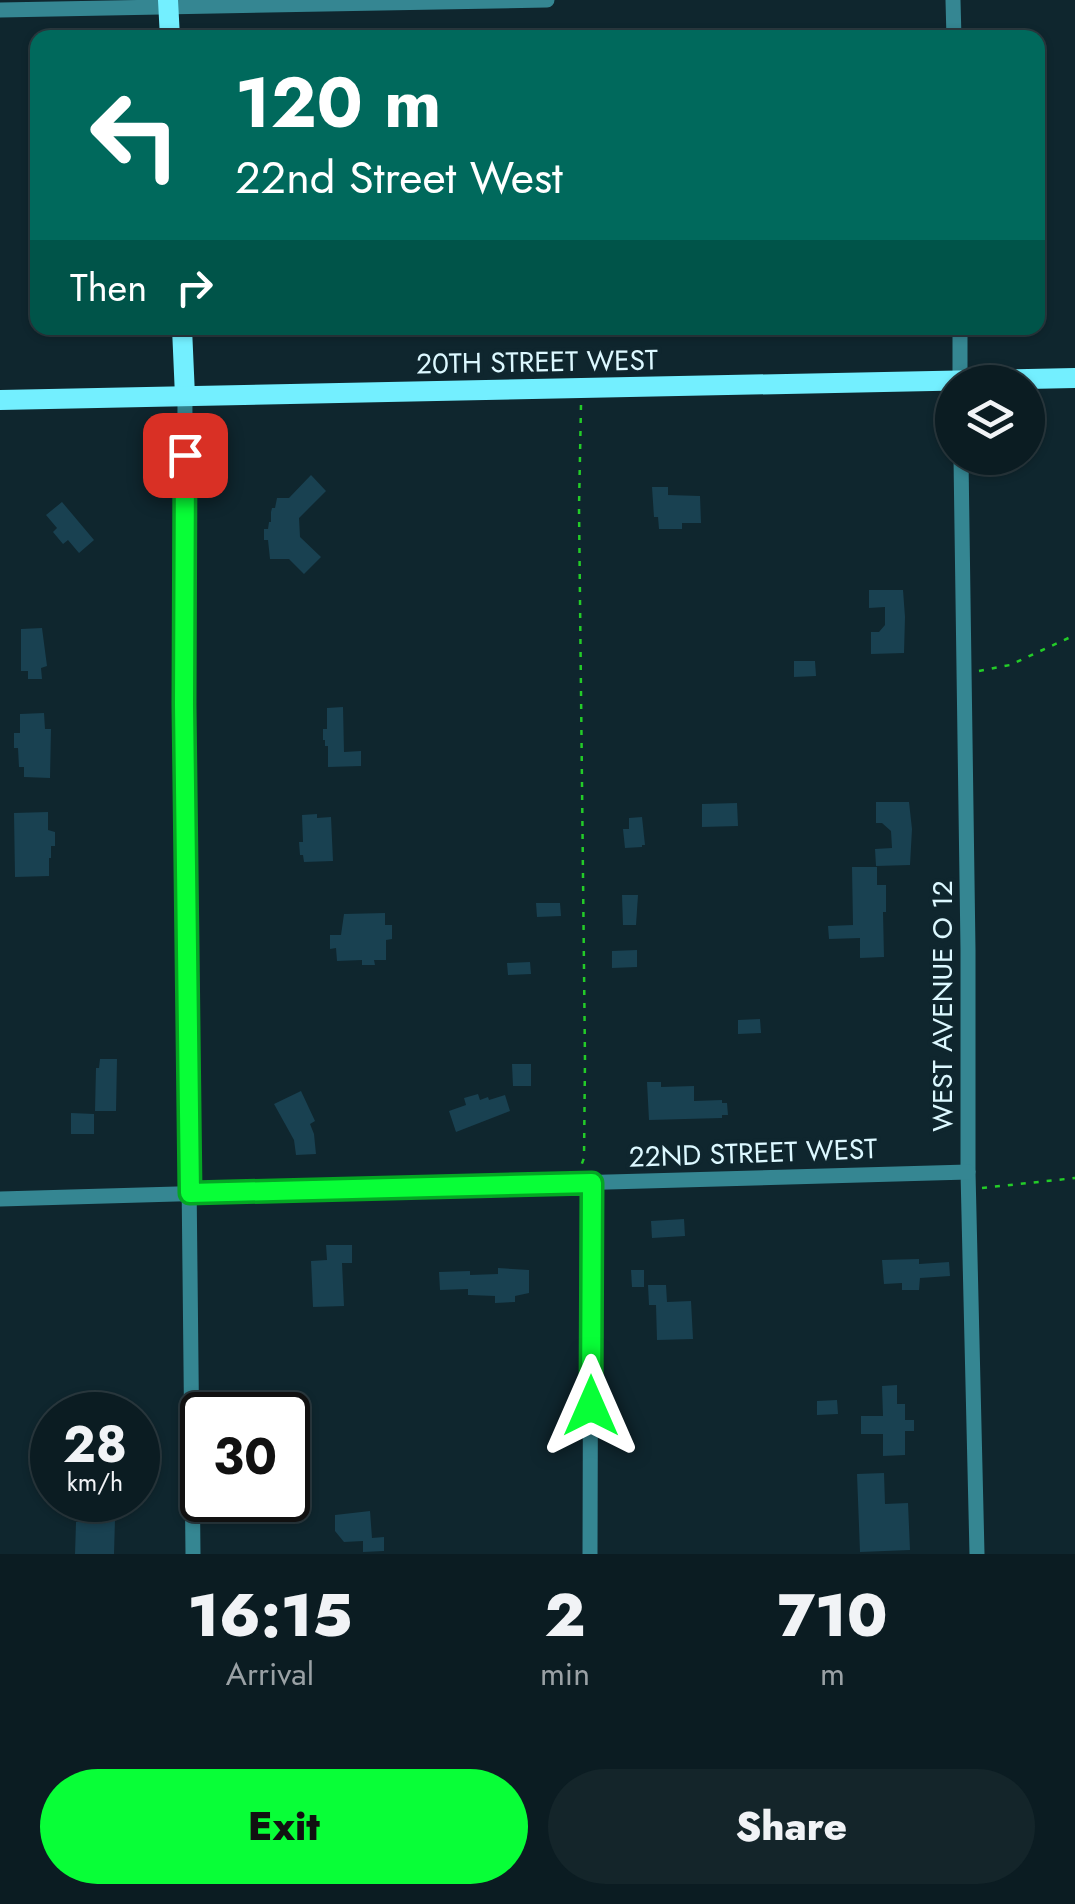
<!DOCTYPE html>
<style>
body{margin:0;font-family:Jost,sans-serif;background:#14252a;color:#f1f3f6;height:100vh;display:flex;flex-direction:column;font-size:38px;white-space:nowrap}
*{box-sizing:border-box;margin:0}
p{font-size:32px;color:#9aa1a5}
.icon{flex:none;width:55px;height:55px;fill:none;stroke:currentColor;stroke-width:2;stroke-linecap:round;stroke-linejoin:round}
.map{position:relative;height:1554px;overflow:hidden}
.side{display:flex;flex-direction:column;background:#0b1c22;flex:1}
.side>*{flex:none}
.top-card{position:absolute;left:30px;top:30px;width:1015px;height:305px;border-radius:20px;box-shadow:0 2px 8px #0004,0 0 0 2px #2b3a40;background:#00695c;color:#fff;overflow:hidden}
.tools{position:absolute;left:935px;top:365px;display:grid;gap:20px}
.tools a{display:grid;place-items:center;width:110px;height:110px;border-radius:50%;background:#0b1c22;box-shadow:0 2px 8px #0004,0 0 0 2px #2b3a40;font-size:50px}
.speed{position:absolute;left:30px;top:1392px;display:flex;gap:20px;font-size:50px;font-weight:700;text-align:center}
.speed>*{display:grid;place-content:center;width:130px;height:130px;border-radius:50%;background:#0b1c22;box-shadow:0 2px 8px #0004,0 0 0 2px #2b3a40;line-height:1}
.speed small{font-size:25px;font-weight:400}
.speed .limit{border:5px solid #111;border-radius:15px;background:#fff;color:#111}
.pin{position:absolute;display:grid;place-items:center;width:85px;height:85px;color:#fff;margin:-42px;border-radius:20px;box-shadow:0 5px 15px #0006}
.me{position:absolute;width:110px;margin:-55px;rotate:0deg;stroke-linejoin:round;filter:drop-shadow(0 0 8px #0008)}
.turn{display:flex;align-items:center;gap:35px;height:210px;padding:0 40px;font-size:45px}
.turn .icon{width:130px;height:130px;stroke-width:2.5}
.turn b{display:block;font-size:70px;line-height:85px}
.then{display:flex;align-items:center;height:95px;padding:0 40px;background:#0003;gap:20px;font-size:38px}
.eta{display:flex;justify-content:space-evenly;align-items:center;height:170px;text-align:center}
.eta b{font-size:60px;font-weight:800;line-height:70px}
.cta{display:flex;gap:20px;margin-top:auto;padding:20px 40px}
.cta a{flex:1;height:115px;border-radius:60px;background:#08ff37;color:#111;font-size:40px;font-weight:800;line-height:115px;text-align:center}
.cta a+a{background:#14252a;color:#f1f3f6}
.map>svg:first-child{display:block}
.building{fill:#194151}
.lines{fill:none;stroke-linecap:round;stroke-linejoin:round}
.path{stroke:#23cc28;stroke-width:2.5;stroke-dasharray:5 8;stroke-linecap:butt}
.street{stroke:#358692;stroke-width:15}
.secondary{stroke:#73efff;stroke-width:20}
.route-casing{stroke:#05a624;stroke-width:25}
.route{stroke:#08ff37;stroke-width:18}
.labels{text-anchor:middle;dominant-baseline:central;stroke-width:8;stroke-linejoin:round;paint-order:stroke}
.street-label{font-size:28px;fill:#dcf8ff;stroke:#0f262e}
</style>
<div class="map">
<svg width="1075" height="1554" viewBox="0 0 1075 1554">
<rect width="100%" height="100%" fill="#0f262e"/>
<g class="building">
<polygon points="311,475 326,491 299,518 300,537 321,557 304,574 289,559 270,559 268,540 264,540 264,529 268,529 269,522 271,522 271,512 272,508 275,508 277,498 289,498"/>
<polygon points="652,487 668,487 668,495 700,496 701,523 682,523 682,529 659,529 658,517 654,517"/>
<polygon points="62,502 94,540 79,553 68,540 63,544 53,532 57,528 46,515"/>
<polygon points="869,590 903,590 905,617 904,653 871,654 871,632 879,632 885,625 885,607 869,608"/>
<polygon points="42,628 47,666 41,668 42,679 28,679 28,671 21,671 21,629"/>
<polygon points="794,661 815,661 816,676 794,677"/>
<polygon points="343,707 344,752 361,751 361,766 328,767 328,746 325,746 325,740 323,740 323,729 327,729 327,708"/>
<polygon points="44,713 45,729 51,729 50,778 24,777 24,767 19,767 18,748 14,748 14,733 20,733 20,714"/>
<polygon points="876,802 909,802 912,829 910,865 876,866 875,849 892,848 891,831 882,823 876,823"/>
<polygon points="737,803 738,826 702,827 702,804"/>
<polygon points="48,812 48,830 55,832 55,846 51,846 51,858 49,858 49,876 15,877 14,813"/>
<polygon points="317,814 317,818 331,817 333,861 304,862 303,855 300,855 299,842 303,842 302,815"/>
<polygon points="642,817 645,845 642,845 642,847 625,848 623,829 629,829 629,818"/>
<polygon points="852,867 877,867 877,885 886,885 886,912 883,912 884,957 860,958 860,938 829,939 828,926 853,925"/>
<polygon points="622,895 638,895 636,925 623,925"/>
<polygon points="536,903 560,903 561,916 537,917"/>
<polygon points="385,913 385,925 392,925 392,939 386,940 386,960 374,960 375,965 362,965 362,960 337,961 336,948 330,949 330,935 341,935 344,914"/>
<polygon points="637,950 637,967 612,968 612,951"/>
<polygon points="530,962 531,974 508,975 507,963"/>
<polygon points="760,1019 761,1033 738,1034 738,1020"/>
<polygon points="100,1059 117,1059 116,1111 95,1111 96,1068 99,1068"/>
<polygon points="512,1064 531,1064 531,1086 513,1086"/>
<polygon points="647,1082 661,1082 661,1087 694,1086 694,1101 722,1100 722,1103 727,1103 728,1115 722,1115 722,1118 649,1120"/>
<polygon points="301,1091 315,1121 310,1124 314,1134 316,1154 296,1155 294,1140 274,1104"/>
<polygon points="478,1094 480,1100 488,1097 489,1100 505,1095 510,1111 456,1132 449,1111 466,1105 464,1098"/>
<polygon points="71,1113 94,1114 94,1134 71,1134"/>
<polygon points="684,1219 685,1236 652,1238 651,1221"/>
<polygon points="326,1245 352,1245 352,1263 342,1263 344,1306 313,1307 311,1261 327,1260"/>
<polygon points="919,1259 919,1264 949,1262 950,1276 920,1278 919,1290 902,1290 902,1283 884,1284 882,1260"/>
<polygon points="498,1268 529,1270 529,1293 515,1296 515,1302 495,1303 495,1296 468,1295 468,1289 440,1290 439,1272 470,1271 470,1275 498,1274"/>
<polygon points="631,1270 644,1270 644,1287 632,1287"/>
<polygon points="648,1285 666,1285 667,1302 691,1301 693,1339 657,1340 656,1305 649,1305"/>
<polygon points="897,1385 897,1404 905,1404 905,1420 914,1420 914,1431 905,1431 905,1455 883,1456 883,1434 861,1434 861,1416 883,1416 882,1386"/>
<polygon points="837,1400 838,1414 817,1415 817,1401"/>
<polygon points="884,1473 885,1504 908,1503 910,1550 860,1552 857,1474"/>
<polygon points="370,1511 372,1538 384,1537 384,1551 363,1552 363,1541 344,1542 335,1531 335,1515"/>
<polygon points="115,1519 114,1554 75,1554 76,1522"/>
</g>
<g class="lines">
<g class="path">
<polyline points="581,405 579,507 585,1060 584,1158 581,1166"/>
<polyline points="979,671 1010,665 1075,635"/>
<polyline points="982,1188 1075,1178"/>
</g>
<g class="street">
<polyline points="953,0 954,38"/>
<polyline points="0,10 547,0"/>
<polyline points="960,328 960,382"/>
<polyline points="185,396 184,705 193,1554"/>
<polyline points="961,458 968,950 968,1172 977,1554"/>
<polyline points="0,1199 968,1172"/>
<polyline points="590,1554 591,1183"/>
</g>
<g class="secondary">
<polyline points="168,0 170,38"/>
<polyline points="182,328 185,396"/>
<polyline points="0,400 1075,378"/>
</g>
</g>
<g class="lines">
<g class="route-casing">
<polyline id="route" points="185,455 184,705 190,1193 592,1183 591,1406"/>
</g>
<use href="#route" class="route"/>
</g>
<g class="labels">
<g class="street-label">
<text transform="translate(537 362) rotate(-1)">20TH STREET WEST</text>
<text transform="translate(942 1006) rotate(-90)">WEST AVENUE O 12</text>
<text transform="translate(753 1153) rotate(-2)">22ND STREET WEST</text>
</g>
</g>
</svg>
<div class="tools">
<a><svg class="icon" aria-label="layers" viewBox="0 0 24 24"><path d="M12 4l9 5-9 5-9-5zM3 14l9 5 9-5"/></svg></a>
</div>
<div class="speed"><div>28<small>km/h</small></div><div class="limit">30</div></div>
<div class="pin" style="left:185px;top:455px;background:#d93025"><svg class="icon" aria-label="arrive" viewBox="0 0 24 24"><path d="M6 21V4h12l-3 4 3 4H6"/></svg></div>
<svg class="me" style="left:591px;top:1406px" viewBox="-20 -20 40 40"><path d="M0-17L14 15 0 8-14 15z" fill="#08ff37" stroke="#fff" stroke-width="4"/></svg>
<div class="top-card">
<div class="turn"><svg class="icon" aria-label="left" viewBox="0 0 24 24"><path d="M17 20v-9H6M10 6l-5 5 5 5"/></svg><div><b>120 m</b>22nd Street West</div></div>
<div class="then">Then<svg class="icon" aria-label="right" viewBox="0 0 24 24"><path d="M7 20v-9h11M14 6l5 5-5 5"/></svg></div>
</div>
</div>
<section class="side">
<div class="eta">
<div><b>16:15</b><p>Arrival</p></div>
<div><b>2</b><p>min</p></div>
<div><b>710</b><p>m</p></div>
</div>
<div class="cta"><a>Exit</a><a>Share</a></div>
</section>
